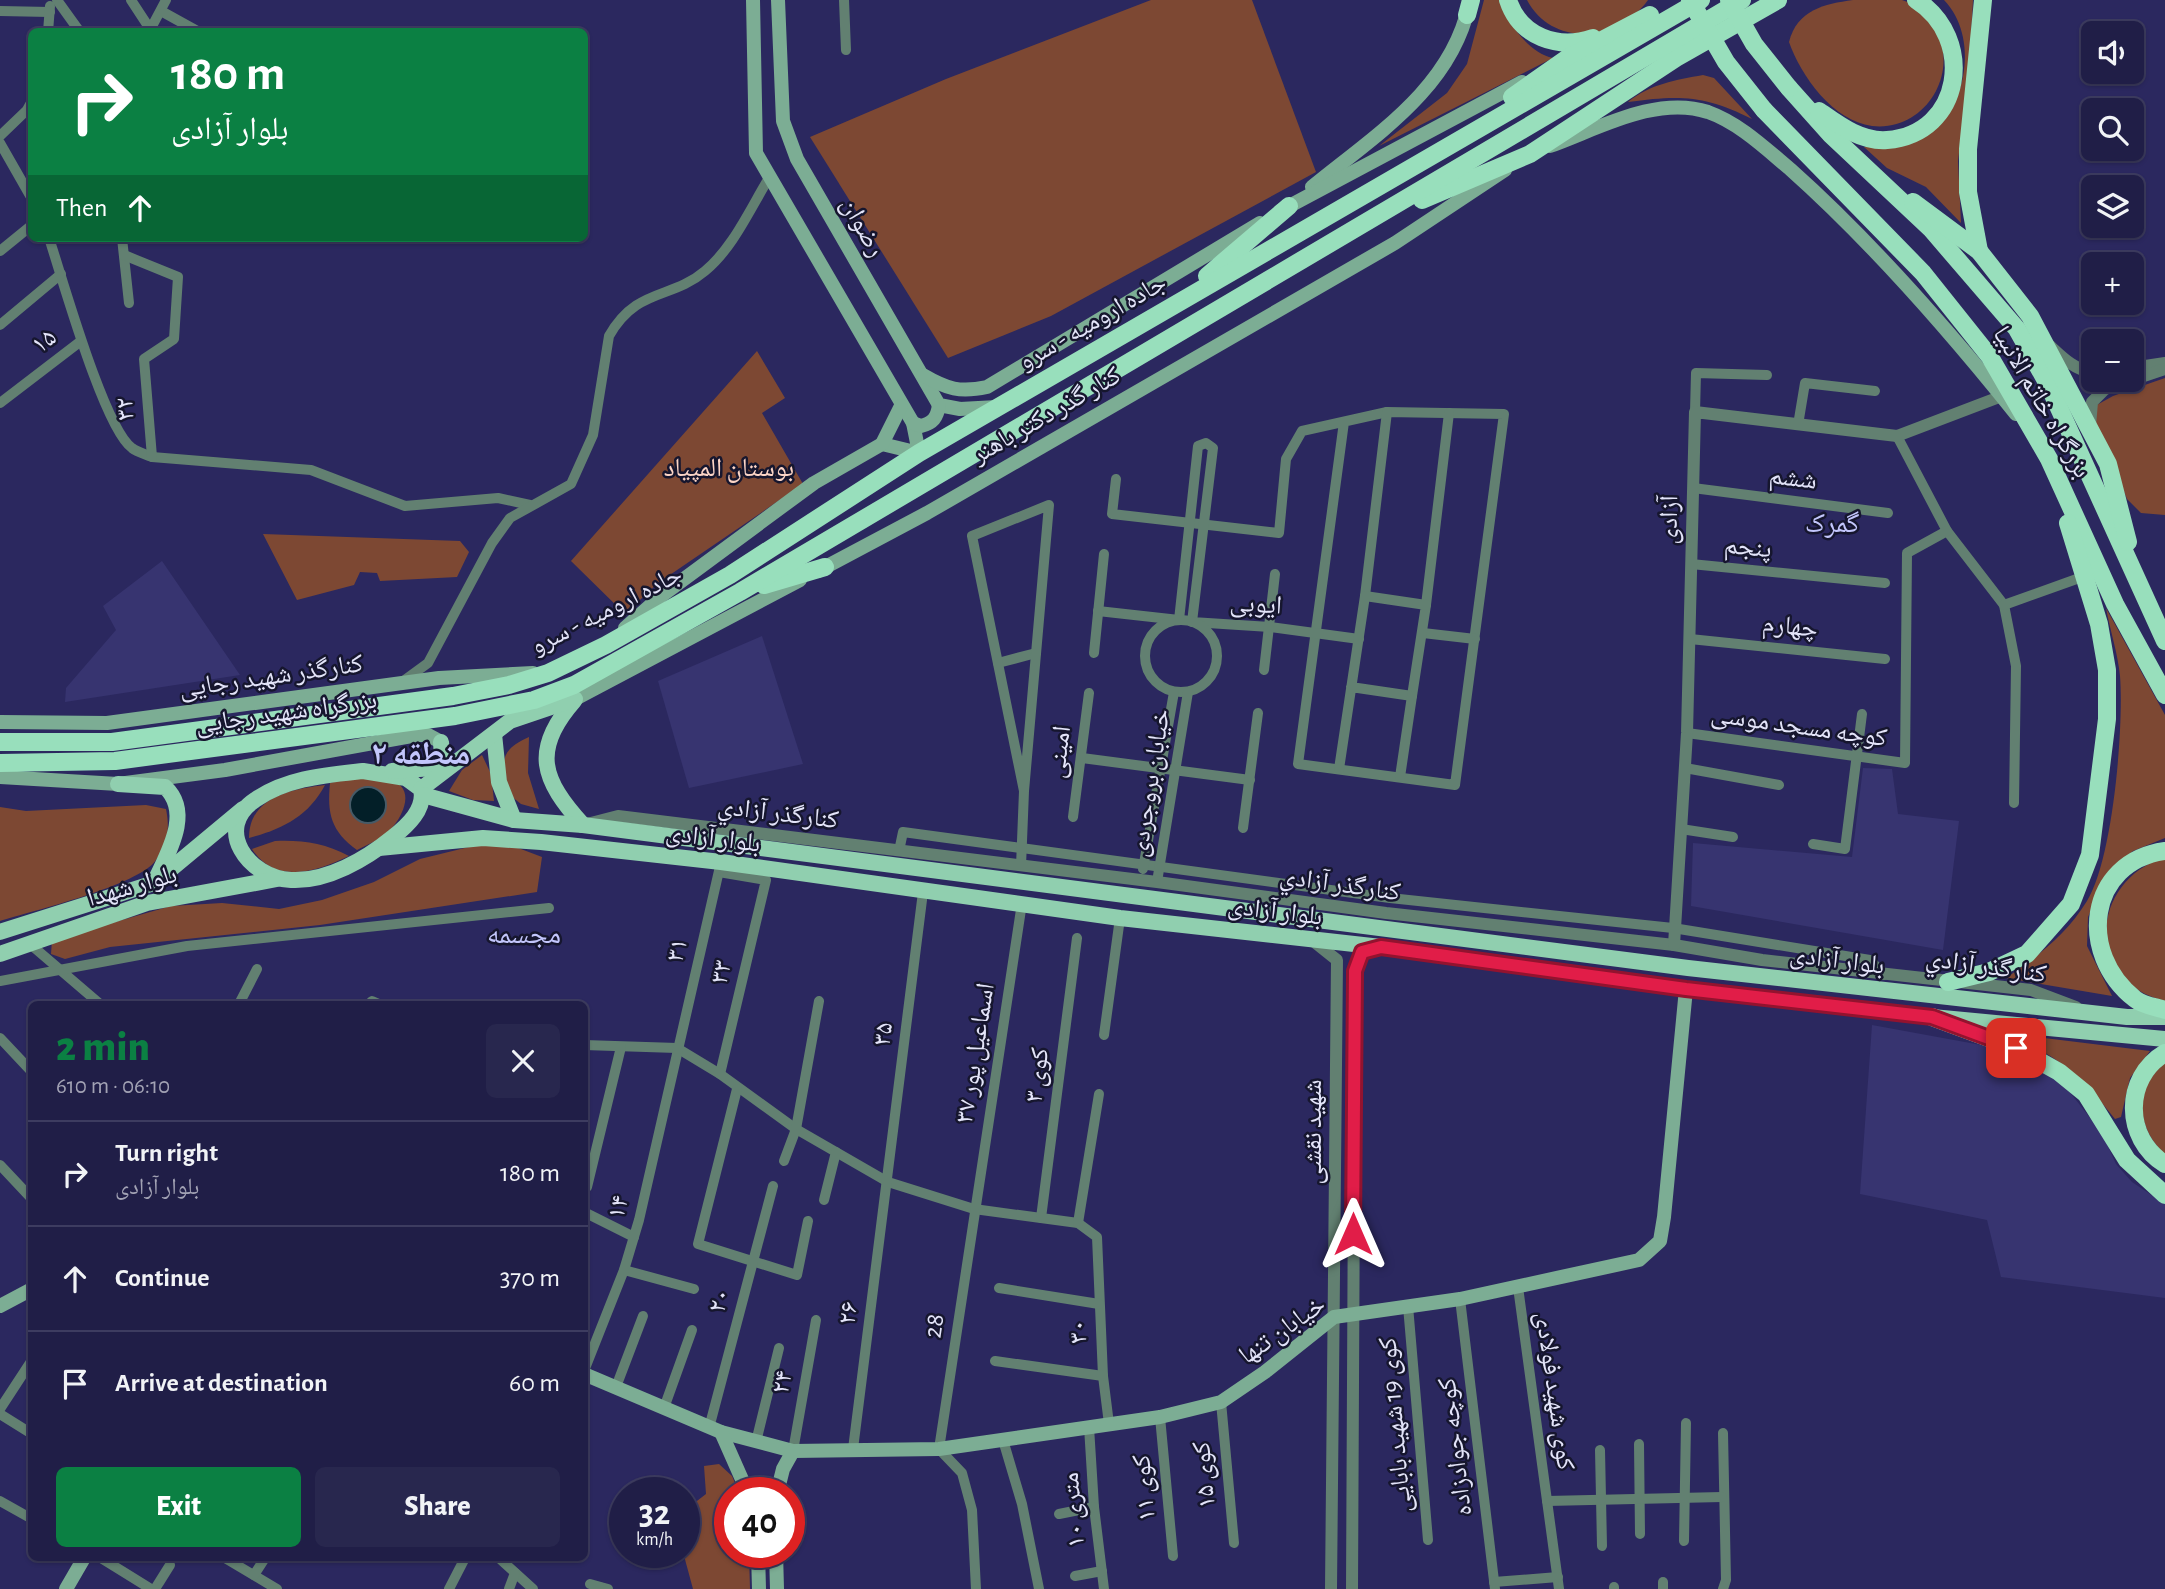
<!DOCTYPE html>
<meta charset="utf-8">
<style>
body{margin:0;font-family:"Alegreya Sans","Noto Naskh Arabic",sans-serif;background:#28274e;color:#f1f3f6;height:100vh;display:flex;flex-direction:column;font-size:26px;white-space:nowrap}
*{box-sizing:border-box;margin:0}
p{font-size:23px;color:#a2a2b4}
.icon{flex:none;width:38px;height:38px;fill:none;stroke:currentColor;stroke-width:2;stroke-linecap:round;stroke-linejoin:round}
.map{position:relative;flex:1;overflow:hidden}
.details{position:absolute;left:28px;top:1001px;width:560px;height:560px;display:flex;flex-direction:column;background:#201e47;border-radius:10px;box-shadow:0 2px 5px #0004,0 0 0 2px #3d3c60}
.details>*{flex:none}
.top-card{position:absolute;left:28px;top:28px;width:560px;height:214px;border-radius:10px;box-shadow:0 2px 5px #0004,0 0 0 2px #3d3c60;background:#0b8043;color:#fff;overflow:hidden}
.buttons{position:absolute;left:2081px;top:21px;display:grid;gap:14px}
.buttons a{display:grid;place-items:center;width:63px;height:63px;border-radius:10px;background:#201e47;box-shadow:0 2px 5px #0004,0 0 0 2px #3d3c60;font-size:35px}
.speed{position:absolute;left:609px;top:1477px;display:flex;gap:14px;font-size:35px;font-weight:700;text-align:center}
.speed>*{display:grid;place-content:center;width:91px;height:91px;border-radius:50%;background:#201e47;box-shadow:0 2px 5px #0004,0 0 0 2px #3d3c60;line-height:1}
.speed small{font-size:18px;font-weight:400}
.speed .limit{border:10px solid #d22;background:#fff;color:#111}
.pin{position:absolute;display:grid;place-items:center;width:60px;height:60px;color:#fff;margin:-30px;border-radius:14px;box-shadow:0 4px 10px #0006}
.me{position:absolute;width:77px;margin:-38px;rotate:0deg;stroke-linejoin:round;filter:drop-shadow(0 0 5px #0008)}
.turn{display:flex;align-items:center;gap:24px;height:147px;padding:0 28px;font-size:32px}
.turn .icon{width:91px;height:91px;stroke-width:2.5}
.turn b{display:block;font-size:49px;line-height:60px}
.then{display:flex;align-items:center;height:66px;padding:0 28px;background:#0003;gap:14px;font-size:26px}
.round{display:grid;place-items:center;flex:none;width:74px;height:74px;border-radius:10px;background:#28274e}
.head{display:flex;align-items:center;justify-content:space-between;height:119px;padding:0 28px}
h1{font-size:42px;font-weight:800;line-height:52px;color:#0b8043}
.button{display:flex;gap:14px;margin-top:auto;padding:14px 28px}
.button a{flex:1;height:80px;border-radius:10px;background:#0b8043;color:#fff;font-size:28px;font-weight:800;line-height:80px;text-align:center}
.button a+a{background:#28274e;color:#f1f3f6}
ul{padding:0;list-style:none}
li{display:flex;align-items:center;gap:21px;height:105px;padding:0 28px;border-top:2px solid #3d3c60}
li div{flex:1}
li b{display:block;font-size:26px}
li em{font-style:normal}
.map>svg:first-child{display:block}
.built{fill:#373470}
.green{fill:#7d4833}
.water{fill:#031f28;stroke:#465a67;stroke-width:2}
.lines{fill:none;stroke-linecap:round;stroke-linejoin:round}
.minor{stroke:#628071;stroke-width:10}
.tertiary{stroke:#628071;stroke-width:12}
.secondary{stroke:#7cad94;stroke-width:14}
.primary{stroke:#90cfaf;stroke-width:16}
.trunk{stroke:#98dfbc;stroke-width:18}
.trunk-bridge{stroke:#98dfbc;stroke-width:18}
.route-casing{stroke:#92132f;stroke-width:18}
.route{stroke:#e11d48;stroke-width:12}
.labels{text-anchor:middle;dominant-baseline:central;stroke-width:5;stroke-linejoin:round;paint-order:stroke}
.street-label{font-size:26px;fill:#e3e4f9;stroke:#16162e}
.park-label{font-size:26px;fill:#fdd5c6;stroke:#16162e}
.neighbourhood-label{font-size:28px;fill:#c3c6fc;stroke:#16162e}
.district-label{font-size:33px;font-weight:bold;fill:#c3c6fc;stroke:#16162e}
</style>
<div class="map">
<svg width="2165" height="1589" viewBox="0 0 2165 1589">
<rect width="100%" height="100%" fill="#2b285f"/>
<g class="built">
<polygon points="162,561 240,675 65,702 66,688 116,630 103,606"/>
<polygon points="762,636 803,764 689,788 658,681"/>
<polygon points="1863,768 1892,769 1898,814 1959,821 1943,950 1691,906 1693,843 1852,857"/>
<polygon points="1872,1025 1992,1047 2061,1081 2102,1133 2116,1164 2132,1182 2165,1204 2165,1298 2001,1277 1987,1220 1860,1194"/>
</g>
<g class="green">
<polygon points="1151,0 1252,0 1316,172 1051,316 948,358 810,137 946,79"/>
<path d="M1484,0H1499C1508,22 1528,53 1553,58L1379,146L1447,93L1467,64Z"/>
<path d="M1527,0H1648C1619,41 1553,49 1527,0Z"/>
<path d="M1853,0C1868,0 1888,0 1902,0C1917,4 1930,18 1937,32C1959,76 1923,132 1872,126C1833,121 1801,76 1789,42C1797,10 1824,4 1853,0Z"/>
<path d="M1944,0H1973L1969,73L1958,161L1961,223L1926,187L1887,168L1864,147C1887,146 1907,147 1927,135C1968,108 1979,36 1944,0Z"/>
<path d="M1703,75L1714,78L1752,119C1705,95 1679,95 1628,102C1650,84 1676,80 1703,75Z"/>
<polygon points="757,351 785,398 762,413 803,484 658,583 625,614 571,561"/>
<polygon points="2165,378 2165,515 2141,513 2127,499 2093,416 2095,406 2113,396"/>
<polygon points="263,534 460,541 469,552 457,577 380,581 377,573 360,572 354,585 297,600"/>
<path d="M2106,608L2165,715V838L2133,851L2108,872L2088,917L2087,946L2112,996L2006,978C2038,956 2066,935 2087,901C2113,859 2124,727 2120,676C2118,654 2110,630 2106,608Z"/>
<path d="M529,737L528,773L539,809L521,804L507,793C501,763 499,750 529,737Z"/>
<polygon points="482,755 491,774 494,801 473,800 449,791 462,770"/>
<path d="M350,778C362,779 378,777 390,780C416,787 404,815 391,829C382,839 369,844 357,850C331,831 327,814 330,783Z"/>
<path d="M325,785C308,817 282,829 249,838C249,797 291,789 325,785Z"/>
<path d="M146,805L166,809C170,829 168,843 156,860C140,885 32,911 0,921V807L26,811Z"/>
<path d="M275,841C303,840 324,843 349,856C316,872 275,885 252,849Z"/>
<polygon points="481,844 513,846 542,857 537,892 320,925 110,947 65,959 51,954 52,940 171,906 222,903 279,909 322,900 374,882 420,859"/>
<path d="M2165,857V1001C2085,982 2088,882 2165,857Z"/>
<path d="M1995,1032L2150,1051L2130,1078L2121,1117L2115,1119C2075,1069 2056,1053 1995,1032Z"/>
<path d="M2165,1063V1155C2137,1128 2132,1089 2165,1063Z"/>
<polygon points="719,1464 732,1476 739,1493 730,1493 730,1552 749,1552 750,1589 693,1589 683,1552 684,1511 706,1494 704,1466"/>
</g>
<circle class="water" cx="368" cy="805" r="18"/>
<g class="lines">
<g class="minor">
<polyline points="57,0 80,32"/>
<polyline points="131,0 150,29"/>
<polyline points="844,0 846,50"/>
<polyline points="0,11 50,12"/>
<polyline points="161,11 199,32"/>
<polyline points="48,32 50,6"/>
<polyline points="149,32 166,0"/>
<polyline points="0,136 27,110 32,101"/>
<polyline points="0,143 32,199"/>
<path d="M49,238C62,277 104,428 132,448C137,452 145,454 152,457L311,470L405,506L498,498L530,505"/>
<polyline points="122,238 129,303"/>
<polyline points="0,251 32,225"/>
<polyline points="124,255 178,277 174,339 144,359 152,457"/>
<polyline points="0,325 61,274"/>
<polyline points="0,403 81,341"/>
<polyline points="1695,412 1696,373 1767,375"/>
<polyline points="1798,425 1805,383 1875,391"/>
<polyline points="1897,436 1947,531 2004,605 2016,666 2014,803"/>
<polyline points="1116,479 1112,514 1279,533 1286,459 1302,431 1387,412 1504,414 1455,785 1298,764 1344,422"/>
<polyline points="1693,488 1888,513"/>
<polyline points="1691,564 1885,583"/>
<polyline points="1365,596 1387,412"/>
<polyline points="1426,605 1449,413"/>
<polyline points="2004,605 2085,576"/>
<polyline points="1098,611 1179,620 1198,446 1206,443 1213,448 1192,622 1270,627 1359,639"/>
<circle cx="1181" cy="656" r="36"/>
<polyline points="1423,633 1475,639"/>
<polyline points="1690,639 1885,659"/>
<polyline points="1094,653 1104,554"/>
<polyline points="998,663 1036,653"/>
<polyline points="1264,670 1275,574"/>
<path d="M402,682L428,663L492,543L510,518L571,484L593,435L609,336C637,287 671,300 705,271C733,248 750,209 769,178"/>
<polyline points="1687,733 1905,763 1907,553 1947,531"/>
<polyline points="1082,758 1250,780"/>
<polyline points="1685,768 1779,785"/>
<polyline points="1339,769 1365,596 1426,605 1412,696 1351,687"/>
<polyline points="1400,777 1412,696"/>
<polyline points="1073,817 1089,693"/>
<polyline points="1243,828 1258,713"/>
<polyline points="1681,829 1733,837"/>
<polyline points="1813,844 1845,849 1862,714"/>
<polyline points="899,851 903,832 1390,898 1673,928 1870,960 1884,975"/>
<polyline points="1021,866 1024,791 1049,505 972,536 1024,791"/>
<polyline points="1143,869 1174,692"/>
<polyline points="719,872 766,880 720,1074"/>
<polyline points="1157,882 1188,692"/>
<polyline points="30,944 100,1004"/>
<polyline points="0,981 187,946 549,908"/>
<polyline points="239,1004 257,969"/>
<polyline points="369,1004 372,1001 379,1004"/>
<polyline points="1104,1035 1120,918"/>
<polyline points="0,1038 32,1072"/>
<polyline points="584,1045 677,1048"/>
<polyline points="677,1048 720,1074 796,1129 888,1182 974,1209 1078,1223 1097,1237 1103,1376 1109,1424"/>
<polyline points="737,1089 698,1244 797,1275 808,1221"/>
<polyline points="784,1161 796,1129 819,1001"/>
<polyline points="0,1165 32,1199"/>
<polyline points="587,1187 621,1047"/>
<polyline points="824,1200 836,1152"/>
<polyline points="584,1212 634,1237"/>
<polyline points="1041,1218 1077,938"/>
<polyline points="1078,1223 1099,1094"/>
<polyline points="624,1270 694,1289"/>
<polyline points="1518,1287 1559,1589"/>
<polyline points="999,1288 1099,1304"/>
<polyline points="1460,1299 1495,1589"/>
<polyline points="1408,1306 1428,1540"/>
<polyline points="995,1361 1103,1376"/>
<polyline points="584,1371 624,1270 639,1220 721,862"/>
<polyline points="616,1387 643,1316"/>
<polyline points="1221,1402 1234,1543"/>
<polyline points="664,1408 692,1330"/>
<polyline points="0,1409 32,1360"/>
<polyline points="0,1414 32,1434"/>
<polyline points="1160,1417 1173,1556"/>
<polyline points="1089,1427 1094,1507 1104,1589"/>
<polyline points="709,1428 773,1186"/>
<polyline points="1723,1433 1726,1580 1723,1589"/>
<polyline points="1003,1440 1022,1504 1039,1589"/>
<polyline points="756,1442 779,1348"/>
<polyline points="1639,1444 1640,1534"/>
<polyline points="853,1449 923,892"/>
<polyline points="1600,1450 1602,1546"/>
<polyline points="793,1451 816,1320"/>
<polyline points="0,1501 32,1519"/>
<polyline points="1547,1501 1722,1497"/>
<polyline points="1059,1514 1094,1507"/>
<polyline points="1684,1541 1686,1423"/>
<polyline points="101,1558 151,1589"/>
<polyline points="225,1558 277,1589"/>
<polyline points="499,1558 533,1589"/>
<polyline points="254,1575 265,1558"/>
<polyline points="1075,1576 1102,1571"/>
<polyline points="1494,1582 1558,1577"/>
<polyline points="1663,1582 1663,1589"/>
<polyline points="590,1584 608,1589"/>
<polyline points="1614,1587 1614,1589"/>
<polyline points="155,1589 170,1565"/>
<polyline points="449,1589 465,1558"/>
<polyline points="509,1589 515,1573"/>
<polyline points="976,1589 972,1510 962,1473 939,1449 1022,903"/>
</g>
<g class="tertiary">
<path d="M2050,346C2064,359 2074,369 2093,373"/>
<polyline points="2132,368 2165,363"/>
<polyline points="2090,426 2092,402 2105,389 2165,369"/>
<polyline points="587,824 618,816 1157,882 1386,913 1674,945 1762,960 2031,990 2076,1007"/>
<polyline points="1312,940 1337,960 1331,1589"/>
<polyline points="1674,945 1687,733 1695,412 1897,436 2002,396"/>
<polyline points="1352,1589 1355,971 1362,952 1377,948"/>
</g>
<g class="secondary">
<polyline points="753,0 756,153 913,423 919,453 882,444"/>
<polyline points="778,0 783,121 797,159 939,405 960,409 997,407"/>
<path d="M1550,146C1598,129 1656,95 1708,112C1739,123 1765,148 1790,169C1873,243 1947,328 2016,414"/>
<path d="M1312,187C1374,136 1451,89 1469,5"/>
<polyline points="1280,211 1522,82"/>
<path d="M923,375C947,389 960,393 987,387L1260,223"/>
<path d="M913,423L921,426C933,423 937,418 939,405"/>
<polyline points="818,571 927,513 1395,243 1505,170"/>
<polyline points="625,628 661,596 814,483 882,444 901,406"/>
<polyline points="575,699 800,580"/>
<polyline points="0,722 107,723 439,678 533,673"/>
<polyline points="0,777 118,784 225,770 417,735 428,735 441,742"/>
<polyline points="0,1306 32,1289"/>
<polyline points="584,1374 721,1432 793,1451 939,1449 1160,1417 1221,1402 1265,1372 1334,1317 1460,1299 1639,1260 1660,1241 1664,1217 1686,989"/>
<polyline points="721,1432 748,1493"/>
<polyline points="777,1493 783,1469 793,1451"/>
<polyline points="758,1552 759,1589"/>
<polyline points="776,1552 777,1589"/>
<polyline points="66,1589 84,1558"/>
</g>
<g class="primary">
<path d="M574,701C531,750 542,780 583,825"/>
<polyline points="494,734 499,782 514,820"/>
<path d="M363,771L406,778L421,789C426,809 407,826 393,837C366,859 327,882 291,880C248,878 213,828 255,800C286,778 326,775 363,771Z"/>
<polyline points="392,771 433,768 442,757 441,742"/>
<path d="M118,784L165,787C192,812 169,851 156,879"/>
<polyline points="421,789 510,721 575,699"/>
<polyline points="423,795 514,820 583,825 1688,968 2127,1017 2165,1017"/>
<polyline points="379,848 483,838 541,842 721,862 1120,918 1381,947 1686,989 1932,1017 2165,1039"/>
<polyline points="0,932 154,883 243,809"/>
<polyline points="0,954 147,903 277,879"/>
</g>
<g class="trunk">
<path d="M1508,0C1520,37 1558,50 1593,38"/>
<polyline points="1467,15 1471,0"/>
<polyline points="1789,88 1831,135 1931,229 2017,329 2049,386 2165,641"/>
<polyline points="1512,97 1566,59 1650,15"/>
<polyline points="1764,110 1923,273 1990,357 2049,459 2115,604 2165,695"/>
<path d="M1819,111C1839,125 1861,142 1887,140C1963,134 1976,38 1916,0"/>
<polyline points="1422,200 1530,154 1676,58 1778,0"/>
<polyline points="1913,202 1979,251 2030,316 2108,464 2128,542"/>
<polyline points="1979,251 1968,192 1968,149 1983,0"/>
<polyline points="1207,276 1289,206"/>
<polyline points="764,585 825,567"/>
<polyline points="0,742 112,742 453,696 509,685 548,673 606,645 730,575 919,453 1701,0"/>
<polyline points="0,763 115,761 455,716 534,700 574,685 740,592 1742,0"/>
<path d="M2165,851C2087,862 2077,954 2135,999C2142,1005 2156,1007 2165,1010"/>
<polyline points="1948,982 1989,972 2027,954 2071,904 2090,855 2107,719 2107,670 2099,624 2068,523"/>
<polyline points="1932,1017 2016,1048 2059,1072 2086,1094 2127,1160 2165,1195"/>
<path d="M2165,1053C2123,1078 2124,1139 2165,1164"/>
</g>
<g class="trunk-bridge">
<polyline points="1690,0 1726,62 1764,110"/>
<polyline points="1729,0 1754,44 1789,88"/>
</g>
</g>
<g class="lines">
<g class="route-casing">
<polyline id="route" points="1353,1234 1355,971 1362,952 1381,947 1686,989 1932,1017 2016,1048"/>
</g>
<use href="#route" class="route"/>
</g>
<g class="labels">
<g class="street-label">
<text transform="translate(863 227) rotate(61)">رضوان</text>
<text transform="translate(1092 322) rotate(-30)">جاده ارومیه - سرو</text>
<text transform="translate(44 341) rotate(-37)">۱۵</text>
<text transform="translate(2042 402) rotate(60)">بزرگراه خاتم الانبیا</text>
<text transform="translate(125 409) rotate(-94)">۳۲</text>
<text transform="translate(1046 415) rotate(-30)">کنار گذر دکتر باهنر</text>
<text transform="translate(1793 478) rotate(7)">ششم</text>
<text transform="translate(1669 520) rotate(-89)">آزادی</text>
<text transform="translate(1748 547) rotate(6)">پنجم</text>
<text transform="translate(1256 604) rotate(4)">ایوبی</text>
<text transform="translate(606 610) rotate(-27)">جاده ارومیه - سرو</text>
<text transform="translate(1790 626) rotate(6)">چهارم</text>
<text transform="translate(271 676) rotate(-8)">کنارگذر شهید رجایی</text>
<text transform="translate(286 712) rotate(-8)">بزرگراه شهید رجایی</text>
<text transform="translate(1799 726) rotate(8)">کوچه مسجد موسی</text>
<text transform="translate(1059 752) rotate(-83)">امینی</text>
<text transform="translate(1150 783) rotate(-81)">خیابان بروجردی</text>
<text transform="translate(778 813) rotate(7)">کنارگذر آزادي</text>
<text transform="translate(713 838) rotate(7)">بلوار آزادی</text>
<text transform="translate(1340 884) rotate(8)">کنارگذر آزادي</text>
<text transform="translate(132 886) rotate(-16)">بلوار شهدا</text>
<text transform="translate(1275 911) rotate(7)">بلوار آزادی</text>
<text transform="translate(677 950) rotate(-76)">۳۱</text>
<text transform="translate(1837 960) rotate(7)">بلوار آزادی</text>
<text transform="translate(1986 966) rotate(8)">کنارگذر آزادي</text>
<text transform="translate(721 972) rotate(-77)">۳۳</text>
<text transform="translate(883 1034) rotate(-83)">۳۵</text>
<text transform="translate(975 1053) rotate(-81)">اسماعیل پور ۳۷</text>
<text transform="translate(1037 1075) rotate(-83)">کوی ۳</text>
<text transform="translate(1313 1132) rotate(-90)">شهید نقشی</text>
<text transform="translate(618 1207) rotate(-76)">۱۴</text>
<text transform="translate(719 1301) rotate(-75)">۲۰</text>
<text transform="translate(848 1313) rotate(-83)">۲۶</text>
<text transform="translate(934 1326) rotate(-82)">28</text>
<text transform="translate(1282 1330) rotate(-35)">خیابان تنها</text>
<text transform="translate(1078 1332) rotate(-93)">۳۰</text>
<text transform="translate(782 1382) rotate(-80)">۲۴</text>
<text transform="translate(1555 1391) rotate(82)">کوی شهید فولادی</text>
<text transform="translate(1395 1425) rotate(-95)">کوی 19 شهید بابایی</text>
<text transform="translate(1455 1447) rotate(-97)">کوچه جوادزاده</text>
<text transform="translate(1204 1475) rotate(-95)">کوی ۱۵</text>
<text transform="translate(1144 1488) rotate(-95)">کوی ۱۱</text>
<text transform="translate(1073 1510) rotate(-95)">۱۰ متری</text>
</g>
<g class="park-label">
<text x="729" y="468">بوستان المپیاد</text>
</g>
<g class="neighbourhood-label">
<text x="1832" y="524">گمرک</text>
<text x="524" y="935">مجسمه</text>
</g>
<g class="district-label">
<text x="421" y="754">منطقه ۲</text>
</g>
</g>
</svg>
<div class="buttons">
<a><svg class="icon" aria-label="sound" viewBox="0 0 24 24"><path d="M4 9h4l5-4v14l-5-4H4zM17 9q2 3 0 6"/></svg></a>
<a><svg class="icon" aria-label="search" viewBox="0 0 24 24"><circle cx="10" cy="10" r="6"/><path d="M15 15l6 6"/></svg></a>
<a><svg class="icon" aria-label="layers" viewBox="0 0 24 24"><path d="M12 4l9 5-9 5-9-5zM3 14l9 5 9-5"/></svg></a>
<a>+</a>
<a>−</a>
</div>
<div class="speed"><div>32<small>km/h</small></div><div class="limit">40</div></div>
<div class="pin" style="left:2016px;top:1048px;background:#d93025"><svg class="icon" aria-label="arrive" viewBox="0 0 24 24"><path d="M6 21V4h12l-3 4 3 4H6"/></svg></div>
<svg class="me" style="left:1353px;top:1234px" viewBox="-20 -20 40 40"><path d="M0-17L14 15 0 8-14 15z" fill="#e11d48" stroke="#fff" stroke-width="4"/></svg>
<div class="top-card">
<div class="turn"><svg class="icon" aria-label="right" viewBox="0 0 24 24"><path d="M7 20v-9h11M14 6l5 5-5 5"/></svg><div><b>180 m</b>بلوار آزادی</div></div>
<div class="then">Then<svg class="icon" aria-label="ahead" viewBox="0 0 24 24"><path d="M12 20V5M6 11l6-6 6 6"/></svg></div>
</div>
<section class="details">
<div class="head"><div><h1>2 min</h1><p>610 m · 06:10</p></div><a class="round"><svg class="icon" aria-label="close" viewBox="0 0 24 24"><path d="M6 6l12 12M18 6L6 18"/></svg></a></div>
<ul>
<li><svg class="icon" aria-label="right" viewBox="0 0 24 24"><path d="M7 20v-9h11M14 6l5 5-5 5"/></svg><div><b>Turn right</b><p>بلوار آزادی</p></div><em>180 m</em></li>
<li><svg class="icon" aria-label="ahead" viewBox="0 0 24 24"><path d="M12 20V5M6 11l6-6 6 6"/></svg><div><b>Continue</b></div><em>370 m</em></li>
<li><svg class="icon" aria-label="arrive" viewBox="0 0 24 24"><path d="M6 21V4h12l-3 4 3 4H6"/></svg><div><b>Arrive at destination</b></div><em>60 m</em></li>
</ul>
<div class="button"><a>Exit</a><a>Share</a></div>
</section>
</div>
